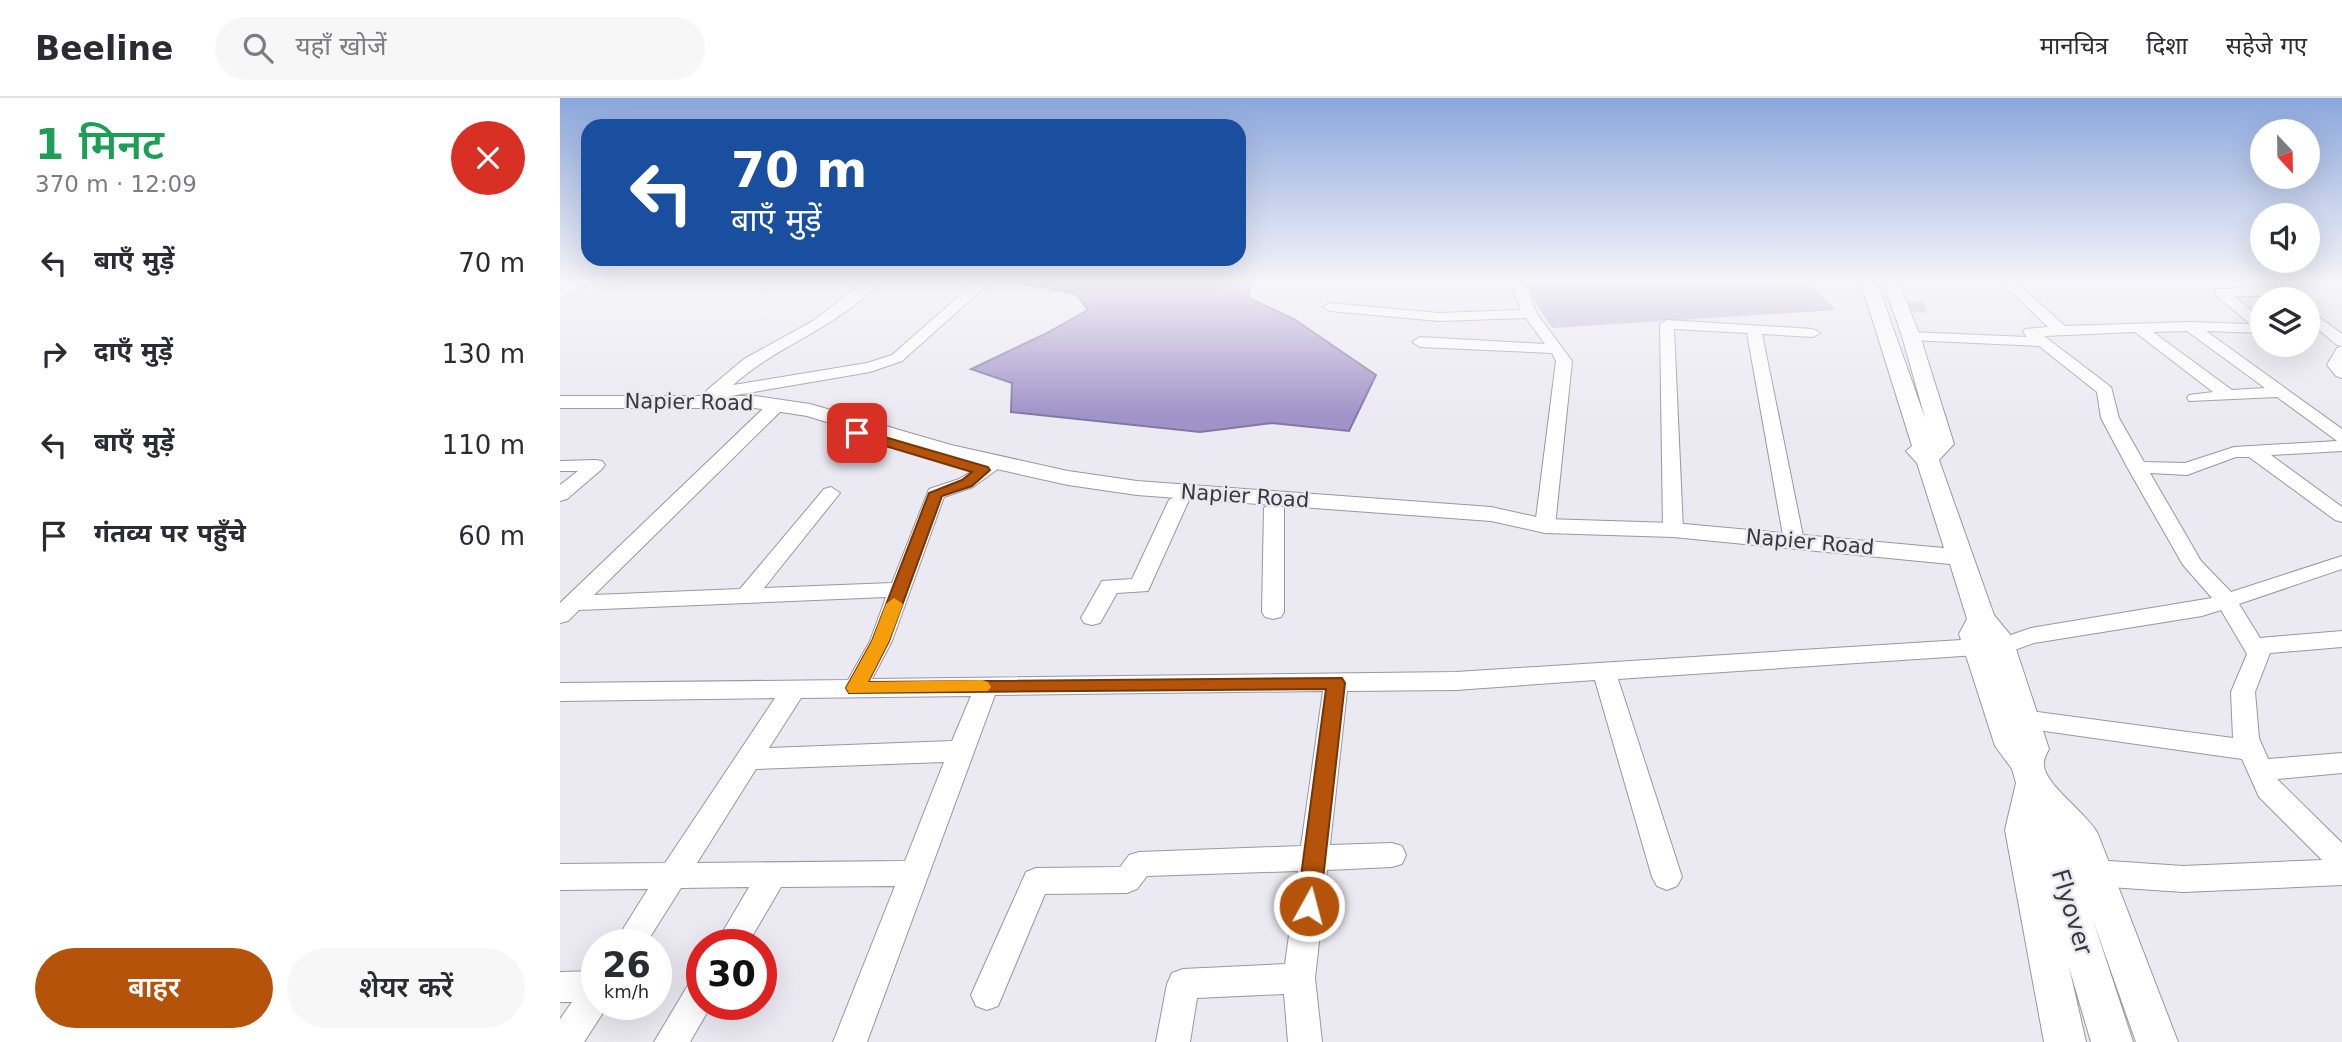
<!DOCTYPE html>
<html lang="hi">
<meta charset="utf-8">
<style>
body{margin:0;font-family:"DejaVu Sans","Noto Sans Devanagari",sans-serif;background:#f7f7f7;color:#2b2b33;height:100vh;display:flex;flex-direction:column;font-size:26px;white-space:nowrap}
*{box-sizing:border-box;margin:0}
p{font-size:23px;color:#7c7c81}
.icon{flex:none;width:38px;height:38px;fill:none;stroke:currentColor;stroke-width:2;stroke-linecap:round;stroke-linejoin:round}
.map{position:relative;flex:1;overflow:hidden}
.side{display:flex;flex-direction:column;background:#fff;width:560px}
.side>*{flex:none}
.top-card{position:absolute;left:21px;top:21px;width:665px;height:147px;border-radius:21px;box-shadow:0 7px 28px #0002;background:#1a4fa0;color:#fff;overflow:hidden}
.needle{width:46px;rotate:158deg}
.buttons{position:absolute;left:1690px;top:21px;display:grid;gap:14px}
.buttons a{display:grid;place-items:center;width:70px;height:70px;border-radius:50%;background:#fff;box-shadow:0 7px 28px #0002;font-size:35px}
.speed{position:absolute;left:21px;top:831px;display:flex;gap:14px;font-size:35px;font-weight:700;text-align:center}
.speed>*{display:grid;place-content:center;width:91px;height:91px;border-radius:50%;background:#fff;box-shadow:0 7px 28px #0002;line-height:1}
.speed small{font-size:18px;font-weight:400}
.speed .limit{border:10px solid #d22;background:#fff;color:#111}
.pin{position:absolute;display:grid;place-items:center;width:60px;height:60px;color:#fff;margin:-30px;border-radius:14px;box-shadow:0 4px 10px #0006}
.me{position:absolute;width:77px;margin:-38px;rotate:7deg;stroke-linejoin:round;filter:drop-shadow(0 0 5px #0008)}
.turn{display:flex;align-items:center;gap:24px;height:147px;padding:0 35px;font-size:32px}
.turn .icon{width:91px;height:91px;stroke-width:2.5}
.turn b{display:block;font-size:49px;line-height:60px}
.round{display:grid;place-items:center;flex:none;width:74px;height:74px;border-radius:37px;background:#f7f7f7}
.overview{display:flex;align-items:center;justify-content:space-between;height:119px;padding:0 35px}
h1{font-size:42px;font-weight:600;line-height:52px;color:#1e9e55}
.action{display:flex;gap:14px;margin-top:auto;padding:14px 35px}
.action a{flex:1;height:80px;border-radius:42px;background:#b45309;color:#fff;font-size:28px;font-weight:600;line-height:80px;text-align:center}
.action a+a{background:#f7f7f7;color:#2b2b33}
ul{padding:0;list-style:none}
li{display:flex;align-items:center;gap:21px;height:91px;padding:0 35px}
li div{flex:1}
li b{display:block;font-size:26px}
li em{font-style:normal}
header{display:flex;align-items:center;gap:42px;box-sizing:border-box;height:98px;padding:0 35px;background:#fff;border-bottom:2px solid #e1e1e2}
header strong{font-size:33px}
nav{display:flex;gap:38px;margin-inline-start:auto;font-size:24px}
.search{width:490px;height:63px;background:#f7f7f7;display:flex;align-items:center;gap:18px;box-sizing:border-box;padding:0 24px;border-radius:38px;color:#7c7c81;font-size:26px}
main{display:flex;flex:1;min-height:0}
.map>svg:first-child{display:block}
.green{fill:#bbb1da}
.water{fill:#a193c9;stroke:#82789f;stroke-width:2}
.building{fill:#c4c2cb}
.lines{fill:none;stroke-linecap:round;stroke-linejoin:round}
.minor-casing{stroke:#99979f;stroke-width:2}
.major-casing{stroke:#99979f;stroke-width:2}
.minor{fill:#fff;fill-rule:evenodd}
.major{fill:#fff;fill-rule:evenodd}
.route{fill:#b45309;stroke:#753606;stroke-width:2}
.slow{fill:#f59e0b}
.labels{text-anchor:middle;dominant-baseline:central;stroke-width:5;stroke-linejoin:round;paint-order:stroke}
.street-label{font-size:21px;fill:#3a393d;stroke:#ebe9f2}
.near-street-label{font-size:24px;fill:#3a393d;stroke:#ebe9f2}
</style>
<header>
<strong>Beeline</strong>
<div class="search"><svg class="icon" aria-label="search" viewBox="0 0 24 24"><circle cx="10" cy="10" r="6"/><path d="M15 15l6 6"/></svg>यहाँ खोजें</div>
<nav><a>मानचित्र</a><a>दिशा</a><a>सहेजे गए</a></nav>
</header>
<main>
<section class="side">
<div class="overview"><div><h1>1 मिनट</h1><p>370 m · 12:09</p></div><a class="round" style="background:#d93025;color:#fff"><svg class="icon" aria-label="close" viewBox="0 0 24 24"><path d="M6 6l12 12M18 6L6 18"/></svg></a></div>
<ul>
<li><svg class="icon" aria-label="left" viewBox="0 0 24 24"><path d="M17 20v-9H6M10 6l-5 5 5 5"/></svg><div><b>बाएँ मुड़ें</b></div><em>70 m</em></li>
<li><svg class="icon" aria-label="right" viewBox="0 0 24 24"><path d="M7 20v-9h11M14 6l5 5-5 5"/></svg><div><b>दाएँ मुड़ें</b></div><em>130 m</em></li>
<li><svg class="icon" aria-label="left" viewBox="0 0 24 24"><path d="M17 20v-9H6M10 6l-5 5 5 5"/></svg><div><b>बाएँ मुड़ें</b></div><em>110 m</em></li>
<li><svg class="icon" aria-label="arrive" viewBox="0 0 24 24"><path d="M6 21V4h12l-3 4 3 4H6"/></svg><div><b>गंतव्य पर पहुँचे</b></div><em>60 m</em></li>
</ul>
<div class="action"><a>बाहर</a><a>शेयर करें</a></div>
</section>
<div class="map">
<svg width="1782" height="944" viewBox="0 0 1782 944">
<rect width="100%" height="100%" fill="#ebe9f2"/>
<polygon class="green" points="969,185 1247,185 1276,212 992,230 971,198"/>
<polygon class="water" points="459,185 690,185 689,200 734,221 816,277 789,333 712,325 640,334 451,314 452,285 411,271 485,236 528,212 516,196"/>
<polygon class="building" points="1343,203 1363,204 1368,215 1348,213"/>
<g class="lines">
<g class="minor-casing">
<g id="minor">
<polygon points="12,185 30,185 0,200 0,191"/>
<path d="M302,185H318C278,230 217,247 173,287L307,265L332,257L414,185L427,187L342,263L310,274L153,301L147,299L145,296L147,292L184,261L253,223Z"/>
<polygon points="951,185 965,185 977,216 1012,263 995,428 992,432 978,432 975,428 996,263 992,255 860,249 852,244 860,239 985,246 966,220 879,223 770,213 763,209 770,205 879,215 961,212"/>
<path d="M1442,185H1457L1505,228L1630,224L1690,226L1656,197V191L1720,190L1727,194L1720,198H1674L1703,222V235L1646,233L1782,331V353L1711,357L1782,409V424L1775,422L1689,359H1676L1627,377L1590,375L1641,463L1671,494L1782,458V471L1679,506L1700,540L1782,533V549L1710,555L1695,594L1699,640L1708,661L1782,655V675L1717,681L1782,745V787L1623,794L1535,788L1525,784L1521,775L1525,766L1535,762L1623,768L1762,762L1699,699L1682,661L1463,630L1454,628L1451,621L1454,614L1463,612L1673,640L1671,594L1687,556L1661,512L1642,518L1474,545L1441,557L1433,555L1429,549L1433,543L1471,530L1652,500L1623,467L1567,369L1541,320L1537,294L1479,248L1351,242L1344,238L1351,234L1467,239L1463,234L1465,231L1488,229ZM1627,233L1705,290L1672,292L1593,234ZM1575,234L1653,294L1629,297L1627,300L1629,303L1717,299L1777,343L1674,349L1625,365L1584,364L1559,320L1551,289L1484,238Z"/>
<polygon points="1748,211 1782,236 1782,280 1776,278 1767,267 1777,250 1782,248 1777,247 1748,223"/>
<polygon points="1107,222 1253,231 1260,235 1253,239 1202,236 1244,443 1241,447 1227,447 1224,443 1187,235 1114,231 1123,432 1120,436 1106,436 1103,432 1100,226"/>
<path d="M217,302L225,307L223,311L34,497L180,491L264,391L271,389L280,395L204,490L332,485L369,391L399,381L436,359L445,364L442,368L413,389L384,399L332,543L312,581L896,574L1417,541L1425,543L1429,549L1425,555L1417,557L1058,581L1122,779L1117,788L1107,792L1097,788L1092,779L1035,582L896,592L787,593L770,747L832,745L842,748L846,757L842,766L832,769L767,772L755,880L762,944H728L724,896L637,900L630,944H596L607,886L612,875L623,871L725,866L738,773L587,778L577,791L567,795L485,796L438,908L427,912L416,908L411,897L466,774L476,770L560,769L569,757L579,754L741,748L763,593L435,597L307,944H273L335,788L221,789L187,847H155L189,789L121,790L85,847H53L88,791L0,792V766L105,765L215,600L0,603V585L288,582L310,543L326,499L19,512L8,523L0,525V505L211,303ZM411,598L392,643L209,650L241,600ZM384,664L345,763L137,765L196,671Z"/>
<polygon points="36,362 42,363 45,367 42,371 7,401 0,403 0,387 18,373 0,373 0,363"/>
<polygon points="619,396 629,402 588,493 557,495 540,525 532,527 524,525 521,520 542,483 572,481 609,402"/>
<polygon points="714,404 724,410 724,514 721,519 713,521 705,519 702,514 704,410"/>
<polygon points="37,873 37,906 48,907 24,944 0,944 0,921 12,904 0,904 0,874"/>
<polygon points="142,878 142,906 152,906 130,944 94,944 131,882"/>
</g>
</g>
<g class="major-casing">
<path id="major" d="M1301,185H1317L1365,320L1342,238L1323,185H1339L1360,238L1394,346L1379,362L1434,517L1452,539L1489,651C1487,655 1483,662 1484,667C1484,686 1528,716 1538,736L1618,944H1576L1533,822L1573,944H1531L1509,869L1526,944H1484L1445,732L1456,685L1452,671L1435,648L1399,536L1407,521L1390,466L1113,439L985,435L931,423L577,397L508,387L378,358L247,318L195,310H0V298H195L250,306L391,347L508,373L577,383L931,409L985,421L1113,425L1384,450L1357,365L1346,353L1352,348Z"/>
</g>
<use href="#minor" class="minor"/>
<use href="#major" class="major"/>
</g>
<linearGradient id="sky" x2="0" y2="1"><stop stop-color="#8ba7dc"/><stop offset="0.58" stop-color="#f6f5f9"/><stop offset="1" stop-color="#f6f5f9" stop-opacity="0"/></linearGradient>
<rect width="1782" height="317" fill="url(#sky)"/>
<polygon class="route" points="297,331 428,369 430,372 412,388 382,398 329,543 308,584 782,580 785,585 760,808 757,815 749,818 741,815 737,808 766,591 289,595 286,590 312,543 369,395 402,382 412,374 292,338 290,335"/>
<polygon class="slow" points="334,500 343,506 329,543 308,584 422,582 428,584 431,589 428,593 289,595 286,590 312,543 326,506"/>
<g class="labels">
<g class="street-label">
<text transform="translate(129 304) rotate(1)">Napier Road</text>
<text transform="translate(685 398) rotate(4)">Napier Road</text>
<text transform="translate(1250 444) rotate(5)">Napier Road</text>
</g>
<g class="near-street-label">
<text transform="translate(1512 814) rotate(73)">Flyover</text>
</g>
</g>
</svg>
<div class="buttons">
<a><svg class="needle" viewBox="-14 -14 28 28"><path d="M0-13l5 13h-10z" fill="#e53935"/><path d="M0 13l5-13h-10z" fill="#7c7c81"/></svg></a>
<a><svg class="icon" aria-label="sound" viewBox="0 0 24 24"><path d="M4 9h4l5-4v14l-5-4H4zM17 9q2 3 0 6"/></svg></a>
<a><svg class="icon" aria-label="layers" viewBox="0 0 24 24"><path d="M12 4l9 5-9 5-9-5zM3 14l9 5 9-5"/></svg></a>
</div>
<div class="speed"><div>26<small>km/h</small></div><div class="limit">30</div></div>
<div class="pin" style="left:297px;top:335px;background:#d93025"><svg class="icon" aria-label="arrive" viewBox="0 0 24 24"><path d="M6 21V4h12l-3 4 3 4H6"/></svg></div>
<svg class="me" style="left:749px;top:808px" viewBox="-20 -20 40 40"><circle r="17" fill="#b45309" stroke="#fff" stroke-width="3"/><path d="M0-11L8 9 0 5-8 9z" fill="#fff"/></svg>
<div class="top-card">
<div class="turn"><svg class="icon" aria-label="left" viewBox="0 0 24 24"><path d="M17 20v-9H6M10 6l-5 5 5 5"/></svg><div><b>70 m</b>बाएँ मुड़ें</div></div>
</div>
</div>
</main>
